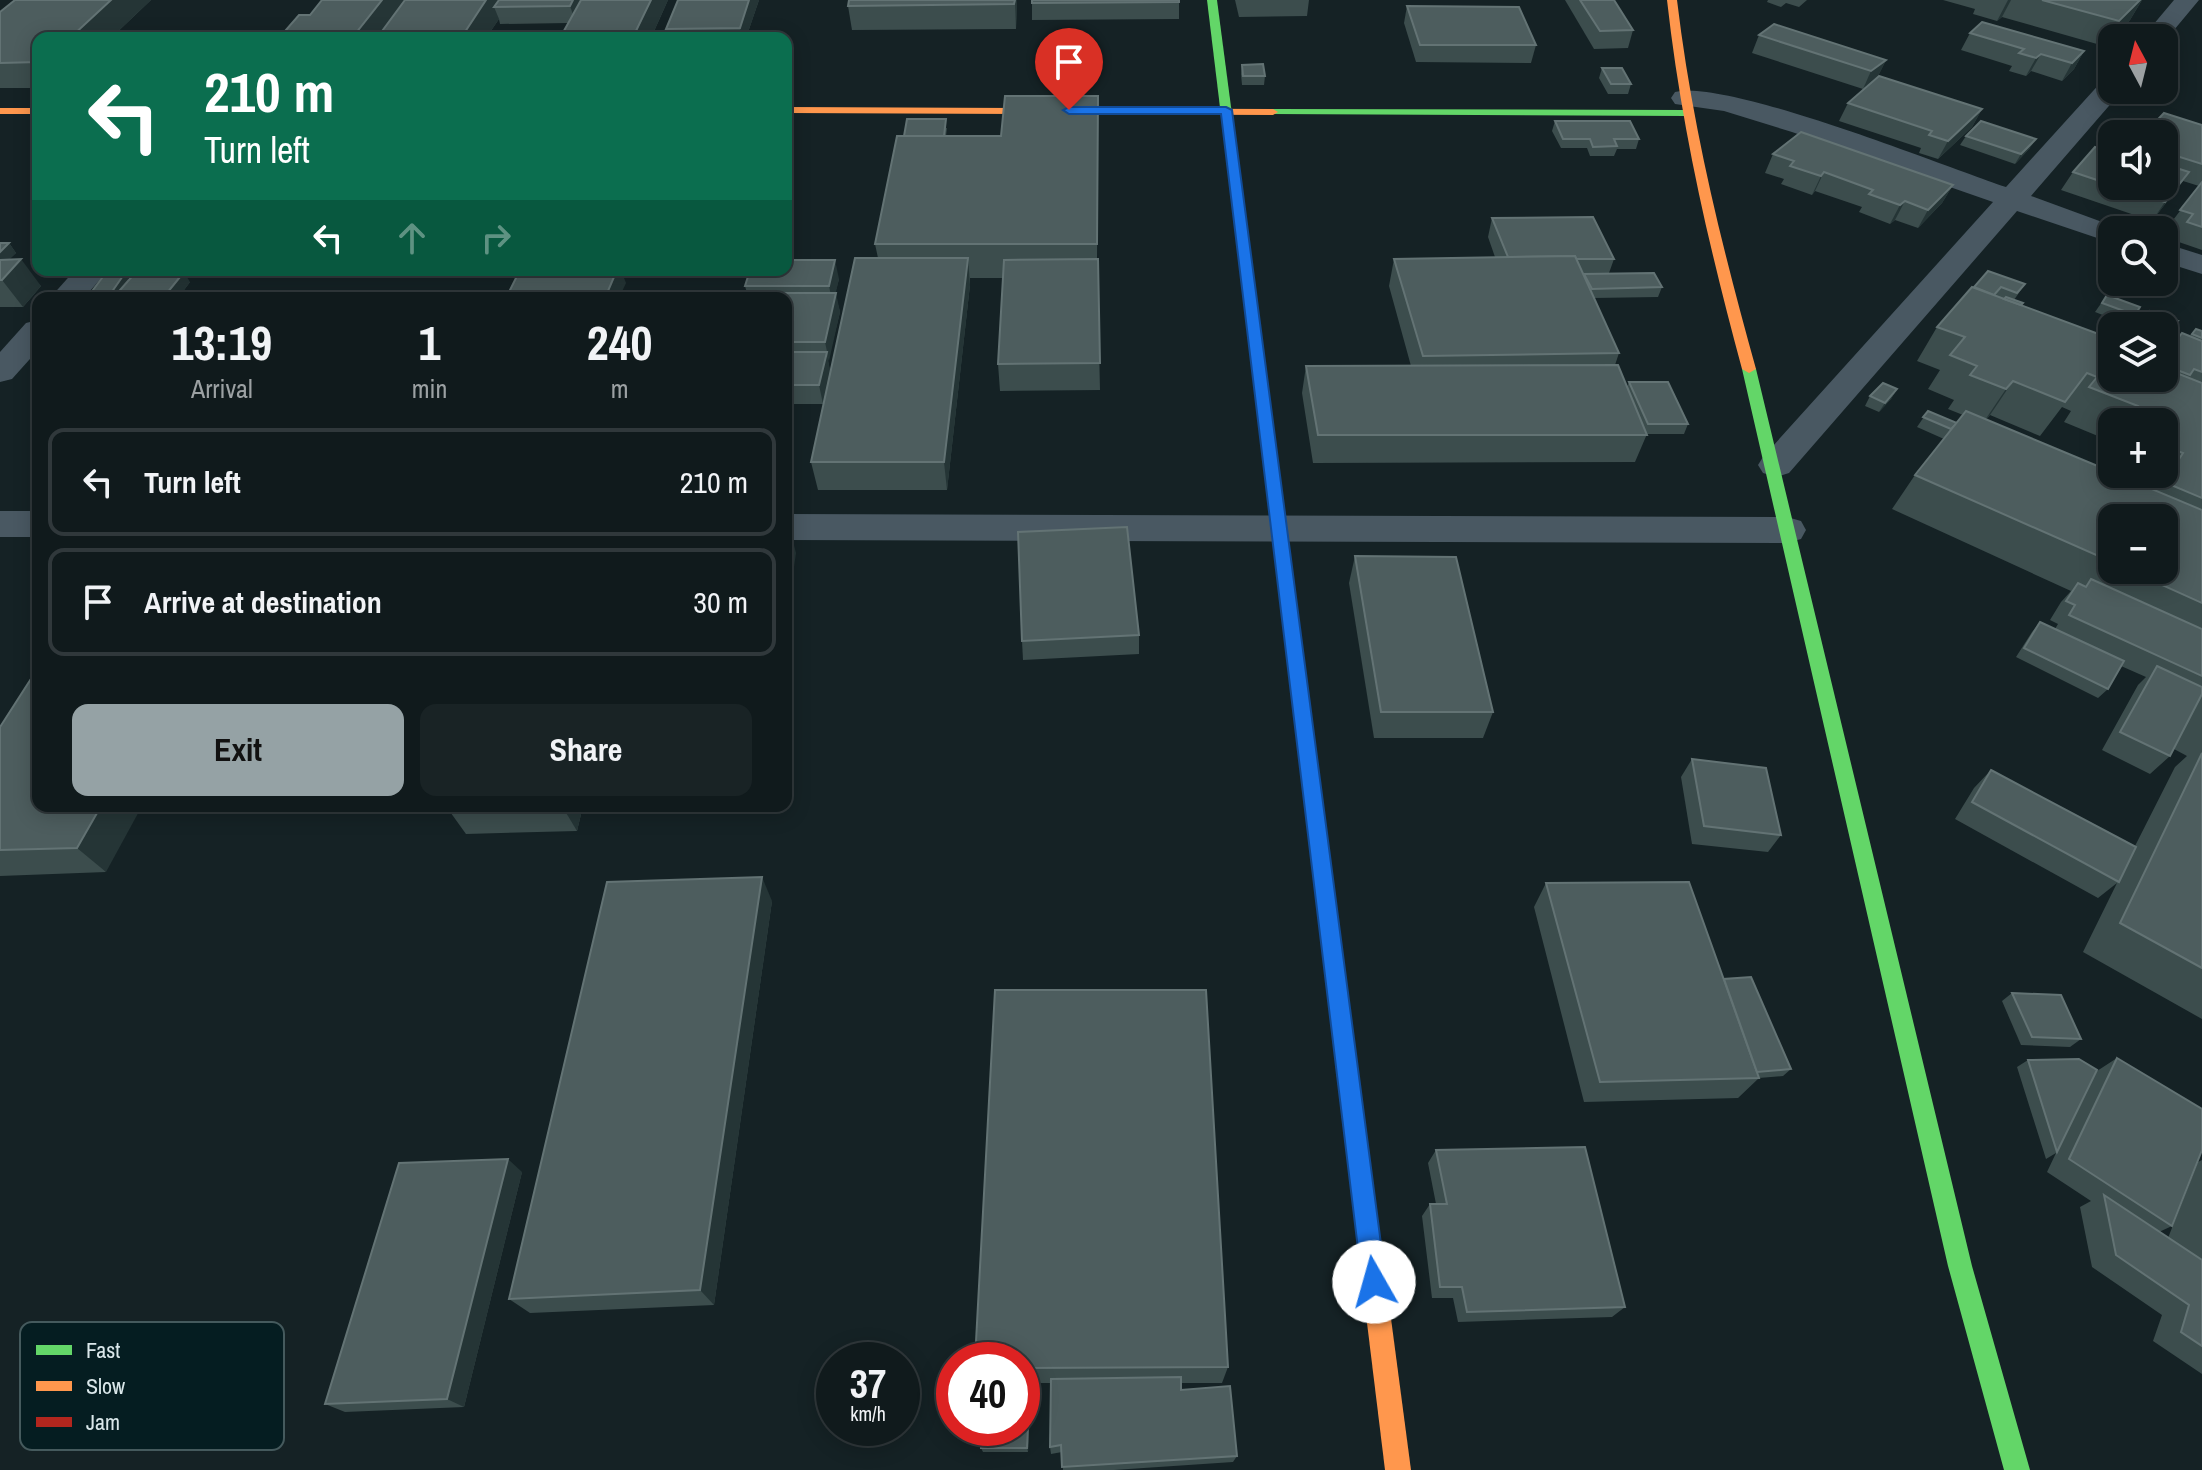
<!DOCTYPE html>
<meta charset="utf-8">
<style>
body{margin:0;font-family:"Archivo Narrow",sans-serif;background:#192325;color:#f1f3f6;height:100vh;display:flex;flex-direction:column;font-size:30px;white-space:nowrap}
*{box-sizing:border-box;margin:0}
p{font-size:26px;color:#9ca1a3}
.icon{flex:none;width:44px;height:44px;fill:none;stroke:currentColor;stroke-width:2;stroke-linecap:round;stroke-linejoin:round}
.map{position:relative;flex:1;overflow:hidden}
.panel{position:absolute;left:32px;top:292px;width:760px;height:520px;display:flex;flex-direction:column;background:#101a1c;border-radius:16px;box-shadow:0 4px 20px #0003,0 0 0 2px #30383b}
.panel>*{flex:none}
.banner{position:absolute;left:32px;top:32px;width:760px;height:244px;border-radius:16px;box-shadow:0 4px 20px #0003,0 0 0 2px #30383b;background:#0b6e4f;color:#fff;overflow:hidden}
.needle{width:52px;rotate:353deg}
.controls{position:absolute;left:2098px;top:24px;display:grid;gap:16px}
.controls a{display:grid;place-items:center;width:80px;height:80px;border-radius:16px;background:#101a1c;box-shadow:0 4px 20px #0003,0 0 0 2px #30383b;font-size:40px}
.speed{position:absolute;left:816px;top:1342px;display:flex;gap:16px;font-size:40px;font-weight:700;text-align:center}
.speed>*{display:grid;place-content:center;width:104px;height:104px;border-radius:50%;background:#101a1c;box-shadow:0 4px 20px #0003,0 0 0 2px #30383b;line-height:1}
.speed small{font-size:20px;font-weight:400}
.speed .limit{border:12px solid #d22;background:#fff;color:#111}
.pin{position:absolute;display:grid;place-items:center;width:68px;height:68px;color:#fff;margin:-82px -34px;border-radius:50% 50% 50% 0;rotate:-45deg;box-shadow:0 0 8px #0007}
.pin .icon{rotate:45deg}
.me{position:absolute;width:88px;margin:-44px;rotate:353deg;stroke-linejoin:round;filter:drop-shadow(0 0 6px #0008)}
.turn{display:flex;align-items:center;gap:28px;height:168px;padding:0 40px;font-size:36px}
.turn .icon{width:104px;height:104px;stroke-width:2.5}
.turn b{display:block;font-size:56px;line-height:68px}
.lanes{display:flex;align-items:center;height:76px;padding:0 40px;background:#0003;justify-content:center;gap:40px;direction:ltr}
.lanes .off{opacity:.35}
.eta{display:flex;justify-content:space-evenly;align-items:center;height:136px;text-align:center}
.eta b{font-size:48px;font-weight:700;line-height:56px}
.action{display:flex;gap:16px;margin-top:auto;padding:16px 40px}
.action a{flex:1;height:92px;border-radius:16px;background:#95a2a5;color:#111;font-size:32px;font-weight:700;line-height:92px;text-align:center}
.action a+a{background:#192325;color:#f1f3f6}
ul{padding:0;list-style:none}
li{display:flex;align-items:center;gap:24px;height:108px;margin:0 16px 12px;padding:0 24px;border:4px solid #30383b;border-radius:16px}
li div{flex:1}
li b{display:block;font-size:30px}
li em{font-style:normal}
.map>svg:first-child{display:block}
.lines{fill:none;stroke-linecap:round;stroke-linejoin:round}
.street{fill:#495862;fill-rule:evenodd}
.fast{fill:#63d668;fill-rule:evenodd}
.slow{fill:#ff974d;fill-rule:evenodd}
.jam{fill:#b3261e;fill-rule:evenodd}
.wall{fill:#3c4d4d;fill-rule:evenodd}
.shaded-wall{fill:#253536}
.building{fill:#4d5d5e;stroke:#637374;stroke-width:2}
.route{fill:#1a73e8;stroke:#114b97;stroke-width:2}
.key{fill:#051d21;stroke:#455a5d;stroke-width:2}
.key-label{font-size:22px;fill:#dae7ea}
</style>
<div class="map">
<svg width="2202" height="1470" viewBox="0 0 2202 1470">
<rect width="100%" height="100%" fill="#152225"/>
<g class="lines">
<g class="street">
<polygon points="2174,0 2199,0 2164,42 2164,38 2142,38"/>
<path d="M2112,78V90L2121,92L2031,196L2124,230H2112V243L2017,211L1789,473L1776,477L1763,473L1758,465L1763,457L1993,202L1792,132L1724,111L1675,104L1671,98L1675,92C1729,79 1943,166 2006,187L2103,80Z"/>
<polygon points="2164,243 2202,255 2202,274 2164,262"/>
<polygon points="75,270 108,270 84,298 50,298"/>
<polygon points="38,320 38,350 12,379 0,382 0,352 26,323"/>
<rect x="0" y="511" width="38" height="26"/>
<polygon points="786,514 1787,517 1801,521 1806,530 1801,539 1787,543 786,540"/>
</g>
<g class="fast">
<polygon points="1207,0 1217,0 1320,785 1318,790 1304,790 1302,785"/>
<polygon points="1273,109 1686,110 1691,113 1686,116 1269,114 1268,112"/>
<polygon points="1749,365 1756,369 1972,1266 2030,1470 2004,1470 1948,1266 1742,369"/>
</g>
<g class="slow">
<path d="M1667,0H1677C1692,126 1722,247 1756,369L1749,373L1742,369C1709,247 1681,126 1667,0Z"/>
<polygon points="786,107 1273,109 1278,112 1273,115 786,113"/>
<rect x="0" y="108" width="38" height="6"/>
<polygon points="1346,1051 1354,1054 1357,1061 1411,1470 1385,1470 1335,1061 1338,1054"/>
</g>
<polygon class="jam" points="1311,777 1318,780 1320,785 1357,1061 1354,1068 1346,1071 1338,1068 1335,1061 1302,785 1304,780"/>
</g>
<g class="wall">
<polygon points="15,0 151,0 111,38 38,38 38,88 0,88 0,12"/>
<polygon points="322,0 668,0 651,38 560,38 568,23 500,24 499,19 486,38 279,38 310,15"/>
<polygon points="759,0 746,38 668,38 666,29"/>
<polygon points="849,0 1017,0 1016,29 852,30 848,6"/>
<polygon points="1032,0 1179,0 1179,19 1032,20"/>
<polygon points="1235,0 1309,0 1307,16 1239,17"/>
<polygon points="1565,0 1614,0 1633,30 1628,48 1594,49"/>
<polygon points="1768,0 1807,0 1799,7 1786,3 1781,7 1767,2"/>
<polygon points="1943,0 2142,0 2130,20 2104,46 2002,17 1997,21 1973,14 1975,9"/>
<polygon points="1407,6 1536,45 1531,63 1416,62 1404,23"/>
<polygon points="1970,33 2084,51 2074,69 2062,81 2031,71 2026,76 2009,71 2012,66 1961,50"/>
<polygon points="1759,35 1886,60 1877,78 1863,89 1752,53"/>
<polygon points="1242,65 1265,76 1264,85 1242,85 1241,74"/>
<polygon points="1602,68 1631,84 1628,94 1608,94 1599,78"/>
<polygon points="1098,96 1097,259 1100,390 1000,391 998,364 1003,278 970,278 970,285 947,490 818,490 811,462 878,258 875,244 904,136 947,128 946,136 1001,136"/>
<polygon points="1848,103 1982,109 1972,127 1938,159 1919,153 1921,148 1839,121"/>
<polygon points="1555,121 1639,139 1636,149 1617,149 1614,156 1590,156 1587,148 1561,148 1552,131"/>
<polygon points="2202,125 2202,250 2173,240 2179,233 2167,228 2199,186 2183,181 2152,221 2061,190 2073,172 2112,152 2112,186 2164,186 2164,134"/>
<polygon points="1966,136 2030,148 2015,164 1960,145"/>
<polygon points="1773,154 1953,185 1942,203 1918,228 1895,220 1890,224 1859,212 1862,207 1815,191 1812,195 1781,184 1784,179 1765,173"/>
<polygon points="1492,218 1614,259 1609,273 1662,287 1658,297 1594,298 1619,353 1615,365 1627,387 1629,382 1688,424 1684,434 1647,434 1635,462 1313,463 1302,393 1306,366 1411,366 1389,286 1394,259 1495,257 1488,237"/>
<polygon points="0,243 9,243 16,253 9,259 41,286 23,307 0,307"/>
<polygon points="214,270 273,270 215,271"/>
<polygon points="125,273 129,280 190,282 178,298 93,298 90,294"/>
<polygon points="839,279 835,293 840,312 828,361 830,371 823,404 786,404 786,298 747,293 745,286"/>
<path d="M2025,284L2014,300L2021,305L2164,378V355L2182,333L2190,336L2196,329L2202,331V1019L2083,952L2117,883L2098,898L1955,819L1974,788L1991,770L2135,846L2175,767L2187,756L2174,749L2170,756L2150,774L2102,750L2138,685L2146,677L2121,666L2108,689L2098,698L2016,657L2032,632L2040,622L2055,629L2058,624L2050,620L2061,602L2071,591L1892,509L1915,475L1944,439L1917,427L1928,411L1957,423L1963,415L1948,409L1954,400L1928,389L1940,370L1917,361L1937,327L1974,287ZM2062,407L2071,411L2064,422L2110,441L2104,451L2112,454V422H2164V474H2121L2153,487L2152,489L1986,420L1990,415L2040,436ZM2112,518L2164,570H2112Z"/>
<polygon points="2107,295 2140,307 2128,325 2095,312"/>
<polygon points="2150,311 2178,321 2165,338 2164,326 2140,326"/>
<polygon points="1897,389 1891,399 1879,412 1865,406 1870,396"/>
<polygon points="1355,556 1493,712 1483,738 1374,738 1349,583"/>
<polygon points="1139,635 1139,654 1023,660 1022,641"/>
<polygon points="0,727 106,872 0,876"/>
<polygon points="1692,759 1781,835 1768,852 1692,844 1681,777"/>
<polygon points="449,806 583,806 577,831 466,834 448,809"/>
<polygon points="1546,883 1724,979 1791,1069 1783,1076 1759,1078 1738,1098 1584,1102 1534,907"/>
<polygon points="772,901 714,1305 530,1313 509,1299"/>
<polygon points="2012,993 2081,1039 2070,1047 2021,1045 2002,1001"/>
<polygon points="2117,1058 2172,1226 2159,1232 2168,1238 2198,1162 2202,1160 2202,1374 2153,1341 2162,1315 2092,1267 2080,1207 2091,1201 2047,1172 2056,1153 2046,1159 2017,1067 2028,1060 2097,1071"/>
<polygon points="1436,1150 1625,1307 1612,1317 1458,1322 1453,1298 1432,1298 1422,1216 1430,1204 1436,1204 1428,1163"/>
<polygon points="522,1172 464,1407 345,1412 325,1404"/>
<polygon points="1022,1360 1228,1367 1222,1383 1181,1383 1181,1390 1237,1456 1233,1462 1114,1470 1063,1470 1062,1452 1051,1454 1050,1447 1051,1383 1022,1383"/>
<polygon points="1031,1390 1028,1452 983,1452 981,1448"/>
</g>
<g class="shaded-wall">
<polygon points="111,0 151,0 111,38 70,38"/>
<polygon points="382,0 410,0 382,38 352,38"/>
<polygon points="486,0 510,0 494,7 499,19 486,38 461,38"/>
<polygon points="573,0 588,0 576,23 570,6"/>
<polygon points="651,0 668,0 651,38 634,38"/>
<polygon points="749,0 759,0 746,38 742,38 740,28"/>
<polygon points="1015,0 1017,0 1016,29"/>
<polygon points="2008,0 2011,0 2002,17 1997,21"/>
<polygon points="2140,0 2142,0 2130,20 2104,46 2119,21"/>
<polygon points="2084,51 2074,69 2062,81 2072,63"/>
<polygon points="2041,54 2031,71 2026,76 2036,58"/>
<polygon points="1886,60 1877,78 1863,89 1871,71"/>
<polygon points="1982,109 1972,127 1938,159 1948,141"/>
<polygon points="2036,139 2030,148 2015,164 2021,154"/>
<polygon points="1824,172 1815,191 1812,195 1821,176"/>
<polygon points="2189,172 2176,190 2152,221 2165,202"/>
<polygon points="1953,185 1942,203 1918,228 1928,210"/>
<polygon points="1905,201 1895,220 1890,224 1900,205"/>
<polygon points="9,243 16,253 0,269 0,252"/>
<polygon points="968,258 970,285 947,490 944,462"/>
<polygon points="21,259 41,286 23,307 2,280"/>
<polygon points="835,260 839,279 833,305 829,286"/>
<polygon points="617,270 621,270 626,283 619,298 605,298"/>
<polygon points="184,272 190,282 178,298 163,298"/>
<polygon points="125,273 131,283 114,298 111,293"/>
<polygon points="836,293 840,312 829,361 825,342"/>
<polygon points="827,352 830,371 823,404 819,385"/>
<polygon points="2013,381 1990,415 1983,423 2006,389"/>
<polygon points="1897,389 1891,399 1879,412 1885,403"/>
<polygon points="791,534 796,553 786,622 786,567"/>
<polygon points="101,806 142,806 106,872 77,848"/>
<polygon points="562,806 583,806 577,831"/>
<polygon points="762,877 772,901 714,1305 700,1290"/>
<polygon points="508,1159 522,1172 464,1407 447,1399"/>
<polygon points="1030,1386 1031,1390 1028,1452 1027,1448"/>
</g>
<g class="building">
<polygon points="15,0 111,0 70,38 38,38 38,62 0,63 0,12"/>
<polygon points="322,0 382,0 352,38 279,38 299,15 310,15"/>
<polygon points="405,0 486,0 461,38 377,38"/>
<polygon points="499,0 573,0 570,6 494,7"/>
<polygon points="581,0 651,0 633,37 560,38"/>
<polygon points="678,0 749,0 740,28 666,29"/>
<polygon points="849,0 1015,0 1014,4 848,6"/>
<polygon points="1032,0 1179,0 1179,2 1032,3"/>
<polygon points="1580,0 1614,0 1633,30 1600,31"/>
<polygon points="2042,0 2140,0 2119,21"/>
<polygon points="1407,6 1519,7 1536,45 1420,45"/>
<polygon points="1982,22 2084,51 2072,63 2041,54 2036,58 2019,53 2024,49 1970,33"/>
<polygon points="1774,24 1886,60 1871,71 1759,35"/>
<polygon points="687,37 719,37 719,38"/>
<polygon points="1263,64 1265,76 1243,76 1242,65"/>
<polygon points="1602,68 1622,68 1631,84 1611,84"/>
<polygon points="1879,76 1982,109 1948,141 1929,135 1932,131 1848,103"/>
<polygon points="1005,96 1098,96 1097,244 875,244 897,136 1001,136"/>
<polygon points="2164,113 2202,125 2202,164 2164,152 2164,134 2144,134"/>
<polygon points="907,119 946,119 944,136 904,136"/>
<polygon points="1555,121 1630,121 1639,139 1614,139 1617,146 1593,147 1590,139 1563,139"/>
<polygon points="1981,121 2036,139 2021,154 1966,136"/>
<polygon points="1801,132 1953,185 1928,210 1905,201 1900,205 1869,194 1873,190 1824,172 1821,176 1790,166 1794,161 1773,154"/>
<polygon points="2095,147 2112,152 2112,185 2073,172"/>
<polygon points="2164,164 2189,172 2165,202 2116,186 2164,186"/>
<polygon points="2202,182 2202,227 2187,222 2193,214 2180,210"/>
<polygon points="1593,217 1614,259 1576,259 1575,256 1508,257 1492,218"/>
<polygon points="0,243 9,243 0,252"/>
<polygon points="1575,256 1619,353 1423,356 1394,259"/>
<polygon points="855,258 968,258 944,462 811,462"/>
<polygon points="21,259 2,280 0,280 0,260"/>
<polygon points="1098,259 1100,363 998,364 1004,260"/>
<polygon points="786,260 835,260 829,286 745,286 750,270 786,270"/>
<polygon points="520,270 617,270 605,298 506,298"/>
<polygon points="1988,271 2025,284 2017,293 2001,287 1994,295 1974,287"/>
<polygon points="184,272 163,298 113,298 135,273"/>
<polygon points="125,273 111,293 90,294 105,274"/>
<polygon points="1654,273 1662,287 1592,289 1584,274"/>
<polygon points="1972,287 2112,339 2112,378 2164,378 2164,368 2202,383 2202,498 2164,482 2183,453 2164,446 2164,422 2145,422 2131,416 2138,406 2089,387 2097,377 2087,373 2065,402 2013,381 2006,389 1970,375 1977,366 1950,355 1965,337 1937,327"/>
<polygon points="739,293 836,293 825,342 786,342 786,298 737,298"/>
<polygon points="2107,295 2140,307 2135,315 2102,303"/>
<polygon points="2006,297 2023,303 2021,305 2004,299"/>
<polygon points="2150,311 2178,321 2172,328 2145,318"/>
<polygon points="2196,329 2202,331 2202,338 2192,334"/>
<polygon points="2182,333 2202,341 2202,372 2194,369 2190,375 2164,365 2164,357"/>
<polygon points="786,352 827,352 819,385 786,385"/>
<polygon points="1618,365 1647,435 1318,435 1306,366"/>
<polygon points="1629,382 1668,382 1688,424 1648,424"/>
<polygon points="1883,383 1897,389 1885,403 1870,396"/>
<polygon points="1928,411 1957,423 1951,429 1923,417"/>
<polygon points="1966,411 2112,472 2112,474 2116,474 2202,510 2202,603 2129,570 2164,570 2164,518 2112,518 2112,562 1915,475"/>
<polygon points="1127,527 1139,635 1022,641 1018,532"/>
<polygon points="786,534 791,534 786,567"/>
<polygon points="1355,556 1456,557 1493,712 1381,712"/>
<polygon points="2091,579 2202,629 2202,676 2069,615 2075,605 2066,601 2078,583 2086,587"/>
<polygon points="2040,622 2124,661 2108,689 2024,648"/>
<polygon points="2157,666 2202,687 2202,694 2170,756 2120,732"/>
<polygon points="38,668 38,806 101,806 77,848 0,850 0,727"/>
<polygon points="2202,753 2202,968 2120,923"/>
<polygon points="1692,759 1766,768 1781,835 1704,826"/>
<polygon points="1991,770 2136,847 2119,882 1972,802"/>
<polygon points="449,806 553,806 448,809"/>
<polygon points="762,877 700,1290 509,1299 607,882"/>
<polygon points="1689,882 1759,1078 1600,1082 1546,883"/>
<polygon points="1751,977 1791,1069 1757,1072 1724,979"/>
<polygon points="995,990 1206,990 1228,1367 1022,1368 1022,1360 975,1360"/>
<polygon points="2012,993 2061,995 2081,1039 2032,1037"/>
<polygon points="2117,1058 2202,1109 2202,1150 2172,1226 2069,1159"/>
<polygon points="2079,1059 2097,1070 2057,1152 2028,1060"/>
<polygon points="1585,1147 1625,1307 1467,1312 1462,1287 1440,1287 1430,1204 1447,1204 1436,1150"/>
<polygon points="508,1159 447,1399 325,1404 399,1163"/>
<polygon points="2104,1195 2202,1260 2202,1346 2181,1332 2189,1305 2116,1255"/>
<polygon points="1181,1377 1181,1390 1230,1386 1237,1456 1062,1467 1061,1445 1050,1447 1051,1379"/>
<polygon points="1022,1386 1030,1386 1027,1448 981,1448 982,1428 1022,1428"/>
</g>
<polygon class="route" points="1226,107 1232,110 1386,1282 1382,1290 1374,1294 1365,1290 1362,1282 1221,114 1069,114 1063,110 1069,107"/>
<rect x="20" y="1322" width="264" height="128" rx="12" class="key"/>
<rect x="36" y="1345" width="36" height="10" fill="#63d668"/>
<rect x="36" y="1381" width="36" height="10" fill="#ff974d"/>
<rect x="36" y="1417" width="36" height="10" fill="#b3261e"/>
<g class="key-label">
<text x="86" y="1358">Fast</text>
<text x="86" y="1394">Slow</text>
<text x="86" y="1430">Jam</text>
</g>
</svg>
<div class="controls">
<a><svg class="needle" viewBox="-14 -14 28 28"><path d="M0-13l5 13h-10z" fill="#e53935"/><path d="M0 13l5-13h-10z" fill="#9ca1a3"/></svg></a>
<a><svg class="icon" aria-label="sound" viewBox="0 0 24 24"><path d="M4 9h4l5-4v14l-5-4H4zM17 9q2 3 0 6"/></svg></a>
<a><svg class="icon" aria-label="search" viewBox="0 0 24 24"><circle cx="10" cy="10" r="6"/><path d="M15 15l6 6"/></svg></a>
<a><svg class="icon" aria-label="layers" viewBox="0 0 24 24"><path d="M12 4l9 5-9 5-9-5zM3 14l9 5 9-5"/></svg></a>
<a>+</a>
<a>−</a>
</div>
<div class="speed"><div>37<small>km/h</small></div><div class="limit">40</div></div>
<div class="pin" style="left:1069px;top:110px;background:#d93025"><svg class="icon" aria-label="arrive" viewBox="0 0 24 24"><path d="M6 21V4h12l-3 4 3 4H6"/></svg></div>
<svg class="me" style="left:1374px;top:1282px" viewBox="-20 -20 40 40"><circle r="19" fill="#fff"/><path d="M0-13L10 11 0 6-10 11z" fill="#1a73e8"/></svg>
<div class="banner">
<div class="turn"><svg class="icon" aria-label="left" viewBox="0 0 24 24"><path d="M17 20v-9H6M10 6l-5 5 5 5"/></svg><div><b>210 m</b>Turn left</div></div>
<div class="lanes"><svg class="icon" aria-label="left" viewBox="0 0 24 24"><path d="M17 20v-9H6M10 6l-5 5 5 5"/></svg><svg class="icon off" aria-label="ahead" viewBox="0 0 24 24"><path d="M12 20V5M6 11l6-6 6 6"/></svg><svg class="icon off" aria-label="right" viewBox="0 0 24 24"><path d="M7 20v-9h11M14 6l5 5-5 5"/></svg></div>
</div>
<section class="panel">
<div class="eta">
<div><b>13:19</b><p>Arrival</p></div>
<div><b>1</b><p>min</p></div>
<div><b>240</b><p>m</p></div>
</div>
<ul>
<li><svg class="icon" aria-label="left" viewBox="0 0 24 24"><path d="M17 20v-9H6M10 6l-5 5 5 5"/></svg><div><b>Turn left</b></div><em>210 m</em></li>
<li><svg class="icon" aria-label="arrive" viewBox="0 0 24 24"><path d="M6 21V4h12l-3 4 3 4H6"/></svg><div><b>Arrive at destination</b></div><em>30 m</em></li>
</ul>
<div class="action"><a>Exit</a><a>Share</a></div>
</section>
</div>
